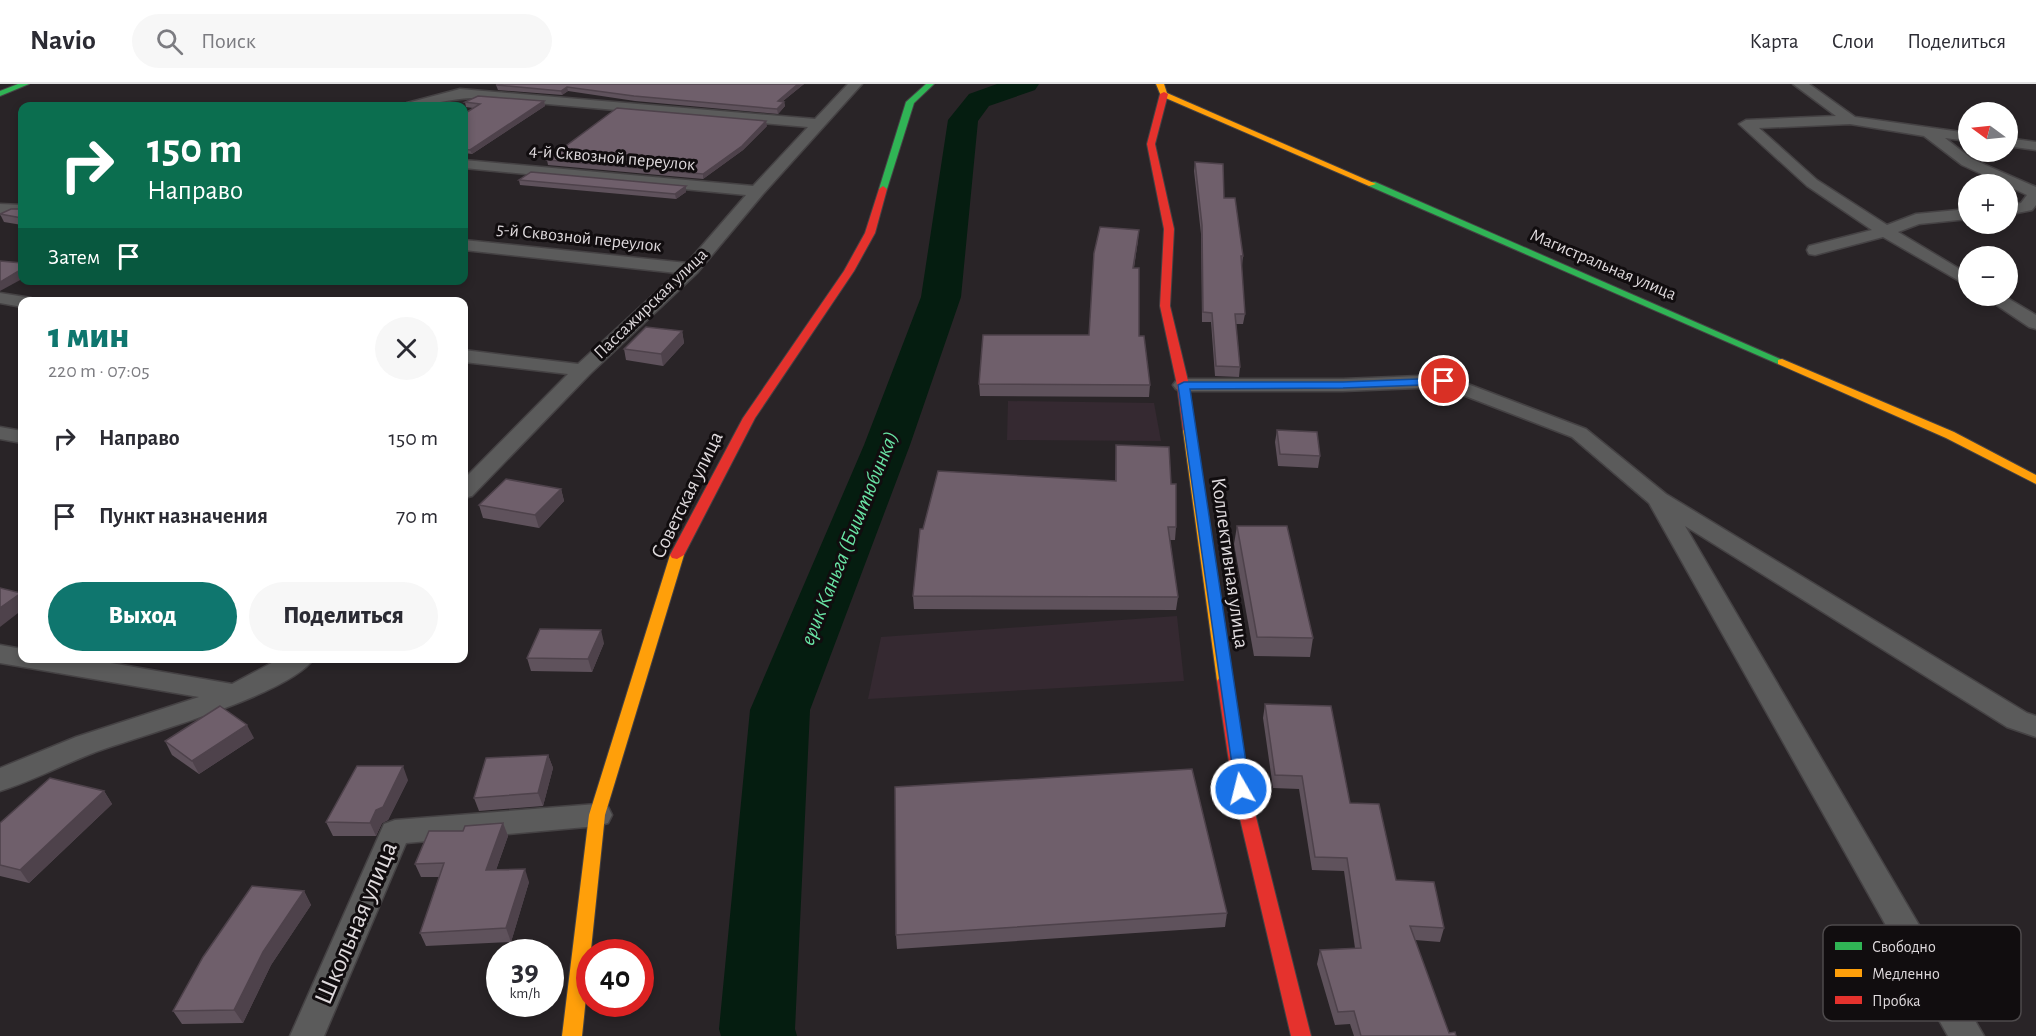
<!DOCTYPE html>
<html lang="ru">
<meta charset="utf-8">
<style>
body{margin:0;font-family:"Alegreya Sans",sans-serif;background:#f7f7f7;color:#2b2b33;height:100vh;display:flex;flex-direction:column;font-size:22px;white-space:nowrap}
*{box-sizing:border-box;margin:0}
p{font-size:20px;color:#7c7c81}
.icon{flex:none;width:33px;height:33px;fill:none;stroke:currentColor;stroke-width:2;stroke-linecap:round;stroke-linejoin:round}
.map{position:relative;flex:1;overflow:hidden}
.panel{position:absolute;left:18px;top:213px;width:450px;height:366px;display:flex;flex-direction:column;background:#fff;border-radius:12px;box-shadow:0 3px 9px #0003}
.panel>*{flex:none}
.banner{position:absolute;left:18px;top:18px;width:450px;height:183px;border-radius:12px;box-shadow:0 3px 9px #0003;background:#0b6e4f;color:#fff;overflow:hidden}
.needle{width:39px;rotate:285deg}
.buttons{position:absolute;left:1958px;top:18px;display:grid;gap:12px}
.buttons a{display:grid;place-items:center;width:60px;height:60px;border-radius:50%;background:#fff;box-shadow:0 3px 9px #0003;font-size:30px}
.speed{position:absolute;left:486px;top:855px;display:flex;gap:12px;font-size:30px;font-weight:700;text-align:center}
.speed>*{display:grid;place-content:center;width:78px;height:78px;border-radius:50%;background:#fff;box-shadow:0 3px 9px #0003;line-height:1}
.speed small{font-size:15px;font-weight:400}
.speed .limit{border:9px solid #d22;background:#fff;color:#111}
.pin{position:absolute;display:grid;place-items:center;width:51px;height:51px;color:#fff;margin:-26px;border:3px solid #fff;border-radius:50%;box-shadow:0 2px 6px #0007}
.me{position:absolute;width:66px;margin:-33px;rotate:352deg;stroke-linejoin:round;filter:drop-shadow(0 0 4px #0008)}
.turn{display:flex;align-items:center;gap:21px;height:126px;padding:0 30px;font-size:27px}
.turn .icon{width:78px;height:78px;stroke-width:2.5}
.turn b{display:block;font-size:42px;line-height:51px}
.then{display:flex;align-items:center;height:57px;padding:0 30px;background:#0003;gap:12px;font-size:22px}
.round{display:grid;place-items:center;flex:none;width:63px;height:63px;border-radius:32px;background:#f7f7f7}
.head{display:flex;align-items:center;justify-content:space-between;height:102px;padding:0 30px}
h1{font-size:36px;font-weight:800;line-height:45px;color:#0f766e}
.cta{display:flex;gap:12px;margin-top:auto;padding:12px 30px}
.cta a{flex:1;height:69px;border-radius:36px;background:#0f766e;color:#fff;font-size:24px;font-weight:800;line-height:69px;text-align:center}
.cta a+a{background:#f7f7f7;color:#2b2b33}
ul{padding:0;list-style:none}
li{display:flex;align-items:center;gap:18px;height:78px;padding:0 30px}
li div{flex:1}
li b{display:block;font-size:22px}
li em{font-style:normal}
header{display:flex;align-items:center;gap:36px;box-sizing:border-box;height:84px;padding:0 30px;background:#fff;border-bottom:2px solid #e1e1e2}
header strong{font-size:28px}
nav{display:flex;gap:33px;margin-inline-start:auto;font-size:21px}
.search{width:420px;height:54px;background:#f7f7f7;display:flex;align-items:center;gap:15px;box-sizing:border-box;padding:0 21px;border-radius:33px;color:#7c7c81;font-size:22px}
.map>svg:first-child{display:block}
.built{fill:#352931}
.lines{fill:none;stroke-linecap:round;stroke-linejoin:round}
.river{fill:#051d10;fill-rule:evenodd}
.street-casing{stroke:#454244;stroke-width:3}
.fast-casing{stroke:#454244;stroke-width:2}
.slow-casing{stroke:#454244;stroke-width:2}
.jam-casing{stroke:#454244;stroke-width:2}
.street{fill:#5b5b5b;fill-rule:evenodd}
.fast{fill:#30b455;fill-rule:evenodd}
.slow{fill:#ff9f0a;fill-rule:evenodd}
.jam{fill:#e5322d;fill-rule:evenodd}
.wall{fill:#5f525c}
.shaded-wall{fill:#4e424b}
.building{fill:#6f5f6b;stroke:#4e424b;stroke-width:1.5}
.route{fill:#1a73e8;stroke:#114b97;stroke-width:1.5}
.labels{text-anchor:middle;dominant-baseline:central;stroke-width:6;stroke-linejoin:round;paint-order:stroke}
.far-street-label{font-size:18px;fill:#ded9dc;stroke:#110d0f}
.street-label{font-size:21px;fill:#ded9dc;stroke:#110d0f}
.water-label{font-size:22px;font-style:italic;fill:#68e2a3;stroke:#110d0f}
.near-street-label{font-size:26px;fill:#ded9dc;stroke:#110d0f}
.key{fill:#110d0f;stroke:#4e4a4c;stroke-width:1.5}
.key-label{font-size:16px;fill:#ded9dc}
</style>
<header>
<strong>Navio</strong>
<div class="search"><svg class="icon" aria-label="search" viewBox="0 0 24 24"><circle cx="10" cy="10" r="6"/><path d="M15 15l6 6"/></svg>Поиск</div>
<nav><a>Карта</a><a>Слои</a><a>Поделиться</a></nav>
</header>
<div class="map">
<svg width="2036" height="952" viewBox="0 0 2036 952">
<rect width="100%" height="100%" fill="#292427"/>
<g class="built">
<polygon points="1008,317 1154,319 1161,357 1007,356"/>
<polygon points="1177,532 1184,597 868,615 881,553"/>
</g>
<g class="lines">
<polygon class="river" points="997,0 1039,0 1035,6 989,22 978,37 961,213 910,361 810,626 795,945 797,952 721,952 719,945 750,626 864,361 921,213 948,36 969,10"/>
<g class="street-casing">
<g id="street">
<path d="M848,0H862L763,110L697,189L590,290L472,412L464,414V395L568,290L464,278V266L578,280L677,189L464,166V156L687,179L746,111L464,84V76L753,102L808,43L479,14C454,13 431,22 406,22L407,19L460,5L815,35Z"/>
<polygon points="1793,0 1809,0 1855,33 1968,49 1968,57 1945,54 1972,75 2036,103 2036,121 2032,126 2007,131 2007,121 2021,119 2027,111 1962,81 1924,52 1850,40 1759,44 1817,96 1887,141 1916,130 1968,125 1968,135 1919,140 1898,148 1968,190 1968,202 1883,153 1815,171 1809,170 1807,166 1809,162 1872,146 1807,102 1739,40 1746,36 1836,32"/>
<polygon points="2007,54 2036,58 2036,66 2007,62"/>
<polygon points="0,120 22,121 22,131 0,130"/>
<polygon points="0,209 31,214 34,218 22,218 22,223 0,219"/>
<polygon points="1983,212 2004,212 2036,231 2036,245 2029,243"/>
<polygon points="1444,291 1586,345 1666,410 2027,629 2036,632 2036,653 2007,643 1685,442 1984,952 1948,952 1649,419 1572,353 1442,303 1343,307 1183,307 1176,305 1173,301 1176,297 1183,295 1343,295"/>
<polygon points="0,343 22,347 22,359 0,355"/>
<path d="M0,561L22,565V574H82L232,600L281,574H314C291,611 138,652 93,669C62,681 32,697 0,707V684L76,653L199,613L0,579Z"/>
<polygon points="597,720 608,723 612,731 608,739 597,742 406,759 324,952 290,952 384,740 395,736"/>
</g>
</g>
<g class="fast-casing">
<g id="fast">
<polygon points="18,0 29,0 0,12 0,7"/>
<polygon points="926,0 934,0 914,19 887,105 880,107 879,105 906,18"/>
<polygon points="1369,98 1375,98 1787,278 1786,280 1778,280 1369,102"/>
</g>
</g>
<g class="slow-casing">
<g id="slow">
<polygon points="1156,0 1164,0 1167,9 1376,100 1369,102 1161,12"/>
<polygon points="1782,275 1954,348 2036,391 2036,400 1946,354 1778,280 1778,276"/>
<polygon points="1189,342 1195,346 1233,597 1230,601 1220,601 1217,597 1183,346"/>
<polygon points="677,467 684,471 605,731 582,952 562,952 589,731 670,471"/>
</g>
</g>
<g class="jam-casing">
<g id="jam">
<polygon points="1164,8 1168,10 1155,60 1174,145 1170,222 1189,301 1195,346 1189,350 1183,346 1177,301 1160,222 1164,145 1147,60 1160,10"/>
<polygon points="883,102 887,105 875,149 854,187 755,334 684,471 677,475 672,474 670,471 743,334 844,187 865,149 879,105"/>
<polygon points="1225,592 1230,593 1233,597 1249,705 1311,952 1291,952 1233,705 1217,597 1220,593"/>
</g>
</g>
<use href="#street" class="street"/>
<use href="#fast" class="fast"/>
<use href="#slow" class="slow"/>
<use href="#jam" class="jam"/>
</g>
<g class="wall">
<polygon points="804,0 783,17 784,18 785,22 778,30 635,17 568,7 562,11 498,6 496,1"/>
<polygon points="544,17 545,22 472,70 464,69 464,30 473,24 466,23 465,18"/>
<polygon points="767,42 743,66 703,95 548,81 547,76"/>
<polygon points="1195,78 1224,114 1243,172 1242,182 1241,182 1245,230 1243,240 1236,240 1240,283 1239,293 1215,292 1211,238 1202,238 1201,150 1194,87"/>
<polygon points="519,96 686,102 686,108 676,115 520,101"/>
<polygon points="22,120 22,141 4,138 0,130 20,125"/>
<polygon points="1138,156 1134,184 1139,252 1150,301 1149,313 980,312 979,300 1089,251"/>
<polygon points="682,247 684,259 663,282 626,276 624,265"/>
<polygon points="1277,346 1320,372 1318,384 1278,382 1275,358"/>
<polygon points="1116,361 1171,400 1176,443 1175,456 1170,456 1178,513 1176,526 914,525 913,512 923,445 1115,397"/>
<polygon points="561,405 564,417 539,444 483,434 479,421"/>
<polygon points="1237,442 1313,554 1310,573 1254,572 1234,460"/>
<polygon points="604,559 592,588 531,587 527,574"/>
<polygon points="1265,620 1350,719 1396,796 1444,844 1440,858 1415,856 1449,949 1456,952 1354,952 1350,940 1335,941 1317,880 1320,866 1355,864 1344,787 1312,786 1299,705 1273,704 1263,634"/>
<polygon points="254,654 199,690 172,671 165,657"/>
<polygon points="548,671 553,684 543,722 479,727 474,714"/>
<polygon points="408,696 388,736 382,739 376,752 333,752 326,738"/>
<polygon points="104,707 112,720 29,799 0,792 0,739"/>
<polygon points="503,739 508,752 496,786 529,798 511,858 426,862 420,849 439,793 421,793 415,780 463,747"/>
<polygon points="304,807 311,821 271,881 243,939 182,940 173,927"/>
<polygon points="1227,829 1225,843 897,865 896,851"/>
</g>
<g class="shaded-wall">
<polygon points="798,0 804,0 778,21 778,17"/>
<polygon points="567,3 568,7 562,11 561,7"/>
<polygon points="544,17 545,22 472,70 470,66"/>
<polygon points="784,18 785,22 778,30 777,25"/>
<polygon points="766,37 767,42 743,66 703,95 703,90"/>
<polygon points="686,102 686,108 676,115 675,110"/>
<polygon points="1139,146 1138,156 1132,194 1133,184"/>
<polygon points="22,185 22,195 0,207 0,198"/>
<polygon points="682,247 684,259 663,282 661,270"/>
<polygon points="561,405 564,417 539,444 535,431"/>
<polygon points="21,509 22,512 22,526 0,543 0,524"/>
<polygon points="601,546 604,559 592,588 588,575"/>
<polygon points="247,641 254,654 199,690 192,677"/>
<polygon points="548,671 553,684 543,722 538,709"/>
<polygon points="403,682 408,696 388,736 382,739 376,752 370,739 376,726"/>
<polygon points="104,707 112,720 29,799 20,786"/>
<polygon points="503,739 508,752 491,800 486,786"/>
<polygon points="525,785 529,798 511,858 506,844"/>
<polygon points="304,807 311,821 271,881 243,939 234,926 263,868"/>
</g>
<g class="building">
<polygon points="499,0 798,0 778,17 784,18 777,25 634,12 567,3 561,7 496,1"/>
<polygon points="478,12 544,17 470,66 464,65 464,30 480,20 465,18"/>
<polygon points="617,24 766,37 742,62 703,90 547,76"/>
<polygon points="1195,78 1223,80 1224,114 1235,114 1243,172 1241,172 1245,230 1235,230 1240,283 1216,282 1212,229 1203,228 1202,141"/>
<polygon points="531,88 686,102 675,110 519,96"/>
<polygon points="22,120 22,134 0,130 11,125 20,125 21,121"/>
<polygon points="1100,143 1139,146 1133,184 1139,184 1139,252 1144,252 1150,301 979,300 983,251 1089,251 1094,169"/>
<polygon points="0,177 22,179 22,185 0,198"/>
<polygon points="646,243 682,247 661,270 624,265"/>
<polygon points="1277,346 1317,348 1320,372 1280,370"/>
<polygon points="1116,361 1169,363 1171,400 1176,400 1176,443 1168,443 1178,513 913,512 920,445 923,445 938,387 1116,397"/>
<polygon points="506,395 561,405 535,431 479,421"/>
<polygon points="1237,442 1287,442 1313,554 1257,553"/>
<polygon points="0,504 21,509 0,524"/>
<polygon points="540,545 601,546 588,575 527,574"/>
<polygon points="1265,620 1331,622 1350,719 1379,720 1396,796 1434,798 1444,844 1410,842 1449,949 1455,948 1456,952 1361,952 1354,927 1338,928 1320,866 1361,864 1347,774 1315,773 1302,692 1275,691"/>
<polygon points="220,622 247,641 192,677 165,657"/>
<polygon points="548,671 538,709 474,714 486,674"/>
<polygon points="357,682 403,682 383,723 376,726 370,739 326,738"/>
<polygon points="1192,685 1227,829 896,851 895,703"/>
<polygon points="50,694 104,707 20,786 0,781 0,739"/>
<polygon points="503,739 486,786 525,785 506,844 420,849 444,779 415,780 429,747 463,747 465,742"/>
<polygon points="252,802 304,807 263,868 234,926 173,927 203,873"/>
</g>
<polygon class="route" points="1444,294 1448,295 1448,300 1343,304 1190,305 1250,705 1247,709 1241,711 1236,709 1178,301 1184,298 1343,298"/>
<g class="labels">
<g class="far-street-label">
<text transform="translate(612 74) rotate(5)">4-й Сквозной переулок</text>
<text transform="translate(579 154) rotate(6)">5-й Сквозной переулок</text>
<text transform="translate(1603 181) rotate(23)">Магистральная улица</text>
<text transform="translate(651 220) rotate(-44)">Пассажирская улица</text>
</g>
<g class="street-label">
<text transform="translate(687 411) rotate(-64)">Советская улица</text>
<text transform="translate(1230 479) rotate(82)">Коллективная улица</text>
</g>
<g class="water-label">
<text transform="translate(849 454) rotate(-68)">ерик Каньга (Биштюбинка)</text>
</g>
<g class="near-street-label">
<text transform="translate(356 839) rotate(-67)">Школьная улица</text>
</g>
</g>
<rect x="1823" y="841" width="198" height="96" rx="9" class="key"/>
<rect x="1835" y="858" width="27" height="8" fill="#30b455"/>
<rect x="1835" y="885" width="27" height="8" fill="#ff9f0a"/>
<rect x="1835" y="912" width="27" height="8" fill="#e5322d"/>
<g class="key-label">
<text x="1872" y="868">Свободно</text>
<text x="1872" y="895">Медленно</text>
<text x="1872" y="922">Пробка</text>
</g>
</svg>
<div class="buttons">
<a><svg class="needle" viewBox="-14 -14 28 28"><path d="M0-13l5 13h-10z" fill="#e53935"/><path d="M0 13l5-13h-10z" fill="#7c7c81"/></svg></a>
<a>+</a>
<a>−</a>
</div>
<div class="speed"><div>39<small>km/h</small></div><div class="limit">40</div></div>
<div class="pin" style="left:1444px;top:297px;background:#d93025"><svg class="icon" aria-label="arrive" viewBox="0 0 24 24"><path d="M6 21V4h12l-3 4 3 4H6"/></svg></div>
<svg class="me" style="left:1241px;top:705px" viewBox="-20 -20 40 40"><circle r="17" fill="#1a73e8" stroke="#fff" stroke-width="3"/><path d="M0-11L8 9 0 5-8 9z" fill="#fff"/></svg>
<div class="banner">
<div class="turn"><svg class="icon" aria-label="right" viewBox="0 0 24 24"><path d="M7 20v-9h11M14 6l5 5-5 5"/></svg><div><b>150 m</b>Направо</div></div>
<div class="then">Затем<svg class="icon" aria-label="arrive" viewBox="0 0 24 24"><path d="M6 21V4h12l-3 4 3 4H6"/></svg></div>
</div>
<section class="panel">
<div class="head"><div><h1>1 мин</h1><p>220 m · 07:05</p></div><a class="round"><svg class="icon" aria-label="close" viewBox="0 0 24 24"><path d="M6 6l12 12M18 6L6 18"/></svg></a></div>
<ul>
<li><svg class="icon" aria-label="right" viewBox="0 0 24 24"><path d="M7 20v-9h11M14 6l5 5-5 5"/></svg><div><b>Направо</b></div><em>150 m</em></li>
<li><svg class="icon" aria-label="arrive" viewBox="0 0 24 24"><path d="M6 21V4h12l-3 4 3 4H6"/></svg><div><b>Пункт назначения</b></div><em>70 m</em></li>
</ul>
<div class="cta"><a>Выход</a><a>Поделиться</a></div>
</section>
</div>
